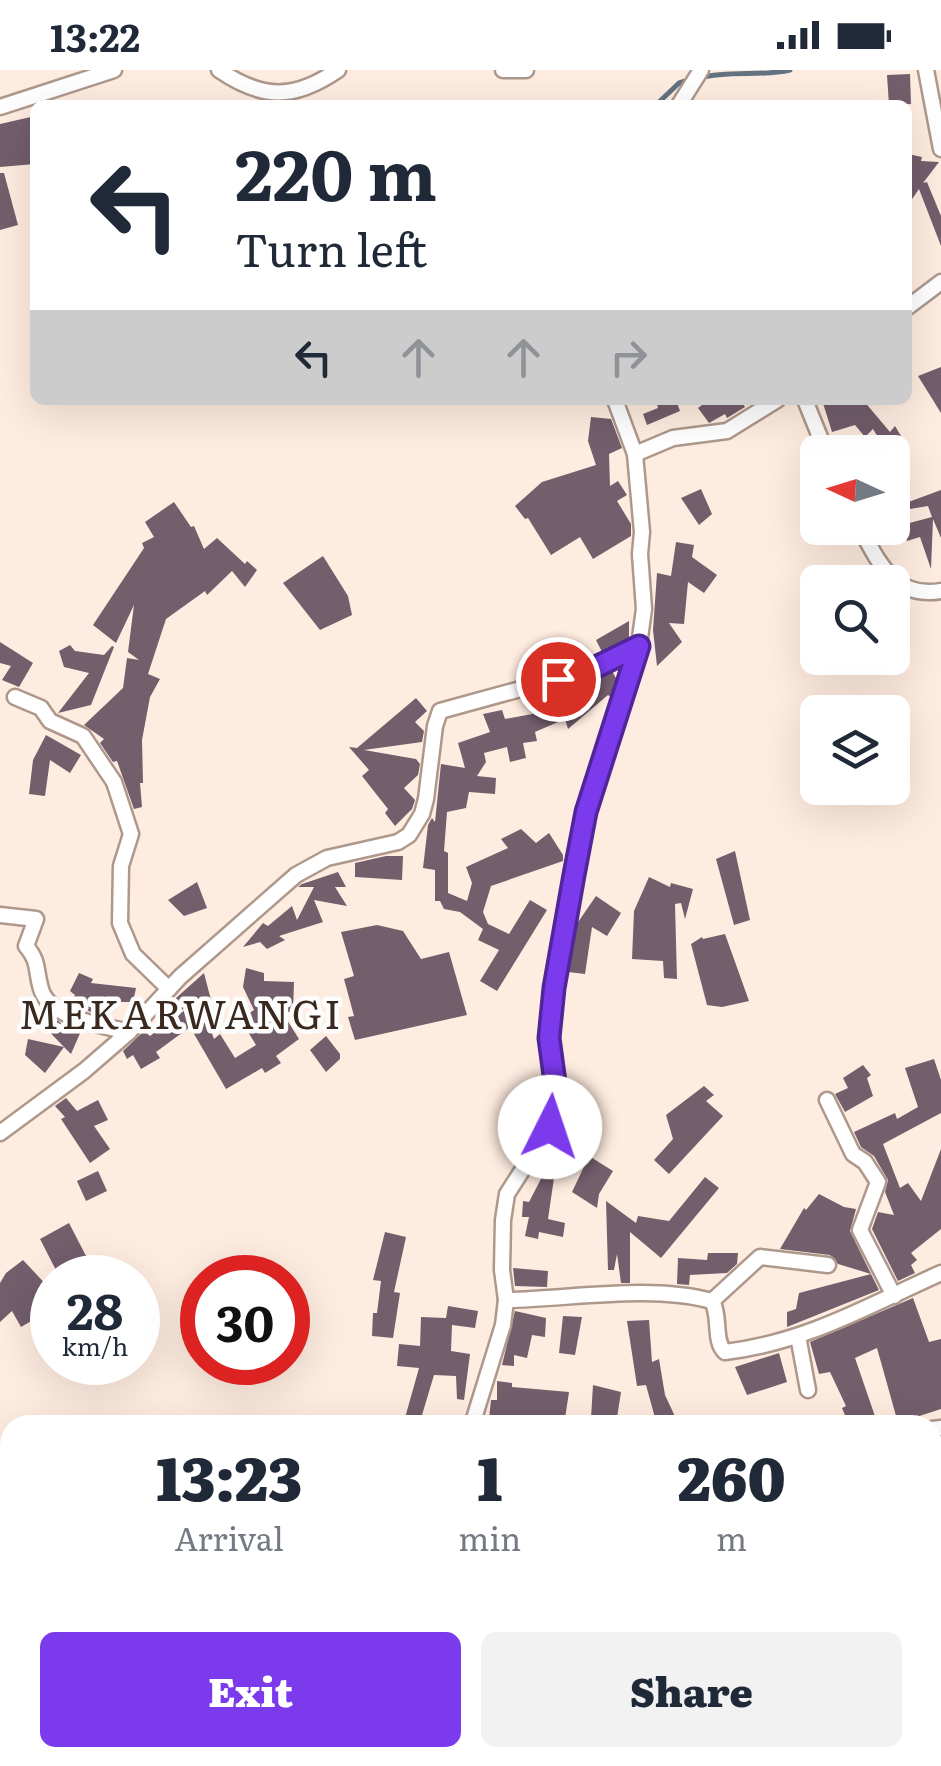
<!DOCTYPE html>
<style>
body{margin:0;font-family:Literata,serif;background:#f2f2f3;color:#1f2937;height:100vh;display:flex;flex-direction:column;font-size:38px;white-space:nowrap}
*{box-sizing:border-box;margin:0}
p{font-size:32px;color:#747a83}
.icon{flex:none;width:55px;height:55px;fill:none;stroke:currentColor;stroke-width:2;stroke-linecap:round;stroke-linejoin:round}
.map{position:relative;flex:1;overflow:hidden}
.sheet{position:absolute;left:0px;top:1345px;width:942px;height:352px;display:flex;flex-direction:column;background:#fff;border-radius:30px 30px 0 0;box-shadow:0 10px 40px #0002}
.sheet>*{flex:none}
.hud{position:absolute;left:30px;top:30px;width:882px;height:305px;border-radius:15px;box-shadow:0 10px 40px #0002;background:#fff;color:#1f2937;overflow:hidden}
.needle{width:65px;rotate:274deg}
.tools{position:absolute;left:800px;top:365px;display:grid;gap:20px}
.tools a{display:grid;place-items:center;width:110px;height:110px;border-radius:15px;background:#fff;box-shadow:0 10px 40px #0002;font-size:50px}
.speed{position:absolute;left:30px;top:1185px;display:flex;gap:20px;font-size:50px;font-weight:700;text-align:center}
.speed>*{display:grid;place-content:center;width:130px;height:130px;border-radius:50%;background:#fff;box-shadow:0 10px 40px #0002;line-height:1}
.speed small{font-size:25px;font-weight:400}
.speed .limit{border:15px solid #d22;background:#fff;color:#111}
.pin{position:absolute;display:grid;place-items:center;width:85px;height:85px;color:#fff;margin:-42px;border:5px solid #fff;border-radius:50%;box-shadow:0 2px 10px #0007}
.me{position:absolute;width:110px;margin:-55px;rotate:4deg;stroke-linejoin:round;filter:drop-shadow(0 0 8px #0008)}
.turn{display:flex;align-items:center;gap:35px;height:210px;padding:0 40px;font-size:45px}
.turn .icon{width:130px;height:130px;stroke-width:2.5}
.turn b{display:block;font-size:70px;line-height:85px}
.lanes{display:flex;align-items:center;height:95px;padding:0 40px;background:#0003;justify-content:center;gap:50px;direction:ltr}
.lanes .off{opacity:.35}
.eta{display:flex;justify-content:space-evenly;align-items:center;height:170px;text-align:center}
.eta b{font-size:60px;font-weight:800;line-height:70px}
.action{display:flex;gap:20px;margin-top:auto;padding:20px 40px}
.action a{flex:1;height:115px;border-radius:15px;background:#7c3aed;color:#fff;font-size:40px;font-weight:800;line-height:115px;text-align:center}
.action a+a{background:#f2f2f3;color:#1f2937}
.status{display:flex;justify-content:space-between;align-items:center;height:70px;padding:0 50px;background:#fff;direction:ltr}
.status svg{height:28px;fill:currentColor}
.map>svg:first-child{display:block}
.lines{fill:none;stroke-linecap:round;stroke-linejoin:round}
.stream{stroke:#627280;stroke-width:5}
.building{fill:#735e6c}
.minor-casing{stroke:#ae988b;stroke-width:19}
.minor{stroke:#fff;stroke-width:14}
.route-casing{stroke:#51269a;stroke-width:25}
.route{stroke:#7c3aed;stroke-width:18}
.labels{text-anchor:middle;dominant-baseline:central;stroke-width:9;stroke-linejoin:round;paint-order:stroke}
.quarter-label{font-size:40px;letter-spacing:2.5px;fill:#3a291e;stroke:#fdfdfd}
</style>
<div class="status"><b>13:22</b><svg viewBox="0 0 49 12"><path d="M0 12V9h3v3zM5 12V6h3v6zM10 12V3h3v9zM15 12V0h3v12zM26 1h20v11H26zM47 4h2v5h-2z"/></svg></div>
<div class="map">
<svg width="941" height="1696" viewBox="0 0 941 1696">
<rect width="100%" height="100%" fill="#ffece0"/>
<g class="lines">
<g class="stream">
<path d="M700,8C730,0 760,7 790,0"/>
<polyline points="656,35 679,13 689,10"/>
</g>
</g>
<g class="building">
<polygon points="910,4 911,34 889,35 887,5"/>
<polygon points="35,46 35,94 0,97 0,54"/>
<polygon points="908,84 922,87 921,91 939,92 923,113 927,112 941,146 941,176 919,119 908,135"/>
<polygon points="0,103 4,103 18,155 0,160"/>
<polygon points="941,297 941,343 918,306"/>
<polygon points="656,330 676,330 680,341 647,355 643,344 658,338"/>
<polygon points="709,330 741,330 745,337 727,348 725,344 709,353 698,338"/>
<polygon points="822,330 863,330 890,362 895,356 904,371 875,379 881,372 873,359 865,367 855,355 832,362"/>
<polygon points="591,347 611,349 622,378 609,384 610,416 618,411 627,425 617,431 631,454 631,466 593,489 580,467 551,485 528,448 525,449 515,436 542,412 596,395 588,371"/>
<polygon points="701,419 712,444 699,455 681,428"/>
<polygon points="941,420 941,468 933,449 931,499 920,467 907,471 902,455 932,447 928,436 904,440 903,434"/>
<polygon points="174,432 191,457 194,456 204,479 217,468 245,494 247,491 257,500 245,517 232,501 207,525 205,521 166,549 148,604 160,609 150,627 142,670 143,713 140,713 142,737 134,739 117,691 113,692 100,673 104,669 84,655 123,618 127,588 139,590 128,582 134,535 116,573 93,555 144,478 142,473 154,467 145,452"/>
<polygon points="676,472 694,475 692,487 717,505 704,523 688,512 684,554 669,553 682,572 657,596 653,560 657,503 671,506"/>
<polygon points="323,486 348,526 352,545 320,560 283,513"/>
<polygon points="629,551 629,568 602,582 596,570"/>
<polygon points="0,572 33,593 19,617 2,610 11,596 0,593"/>
<polygon points="70,575 75,581 104,585 112,576 114,577 91,635 58,643 89,603 64,597 59,581"/>
<polygon points="612,601 617,610 611,627 608,625 568,659 565,649 535,662 537,671 523,673 526,688 510,692 507,677 484,683 486,692 477,706 496,708 495,724 469,722 466,738 447,742 444,781 448,783 448,823 467,831 472,813 466,797 508,778 501,769 521,759 536,773 549,763 563,785 563,791 491,816 483,842 488,854 509,864 530,830 547,840 497,921 480,911 499,880 478,870 483,859 460,842 444,839 440,831 435,831 435,800 423,798 428,755 432,748 435,752 441,694 465,698 458,673 490,662 483,644 502,640 505,649 543,642 541,624 556,620 556,631"/>
<polygon points="416,628 427,641 415,652 424,661 422,672 364,680 416,689 420,694 418,705 404,718 415,730 412,739 395,756 385,743 388,739 362,706 369,700 349,677 357,678"/>
<polygon points="46,665 81,685 70,703 50,690 45,726 29,724 33,690"/>
<polygon points="735,781 750,850 734,855 716,789"/>
<polygon points="386,786 403,786 402,810 355,807 355,793"/>
<polygon points="338,802 346,817 335,817 347,836 314,830 323,852 279,866 285,870 267,879 260,872 243,877 263,853 268,856 292,836 297,850 314,817 298,817 302,814"/>
<polygon points="649,807 670,817 671,813 693,819 685,849 681,833 675,834 677,909 664,908 663,891 632,889 634,841"/>
<polygon points="197,812 207,838 184,846 168,830"/>
<polygon points="596,826 621,843 607,866 592,857 585,904 568,902 576,855"/>
<polygon points="377,855 403,861 421,889 449,882 467,945 355,970 348,947 354,946 344,909 354,906 341,862"/>
<polygon points="725,864 749,931 722,937 707,935 691,874 702,867 703,869"/>
<polygon points="246,898 264,903 264,911 294,912 293,942 282,942 299,969 276,986 281,993 265,1003 262,998 226,1019 190,957 156,982 160,988 141,999 133,985 127,989 123,981 144,961 150,966 185,940 167,936 204,903 211,930 202,936 214,969 220,964 235,988 256,975 240,949 254,940 243,917"/>
<polygon points="79,903 93,909 91,913 136,918 133,932 95,932 91,942 71,934 75,925 70,921"/>
<polygon points="42,940 61,953 81,961 71,984 64,977 45,1003 25,985 28,969 64,977 35,947"/>
<polygon points="326,966 340,984 340,989 326,1002 310,980"/>
<polygon points="934,989 941,1010 941,1043 883,1074 900,1118 908,1113 921,1131 941,1079 941,1159 911,1183 917,1190 911,1195 915,1203 898,1211 872,1159 878,1142 894,1145 885,1122 888,1110 874,1086 861,1077 854,1062 895,1043 897,1049 918,1037 905,998"/>
<polygon points="863,995 871,1005 867,1008 873,1026 845,1042 835,1024 848,1018 843,1008"/>
<polygon points="704,1016 714,1025 706,1031 723,1046 669,1104 654,1090 673,1069 666,1045"/>
<polygon points="66,1028 77,1041 98,1030 108,1050 94,1056 110,1079 90,1093 61,1049 65,1047 55,1036"/>
<polygon points="589,1086 613,1101 599,1124 597,1138 572,1122"/>
<polygon points="98,1101 107,1121 86,1131 77,1111"/>
<polygon points="544,1103 554,1108 548,1149 565,1153 563,1167 539,1162 538,1169 525,1166 529,1147 522,1147 523,1131 529,1132"/>
<polygon points="705,1107 719,1118 661,1188 630,1162 630,1213 621,1213 617,1184 614,1200 608,1200 606,1131 636,1153 638,1146 669,1151"/>
<polygon points="819,1124 844,1137 856,1139 850,1161 871,1204 838,1194 830,1185 780,1179 804,1138 806,1140"/>
<polygon points="69,1153 85,1184 102,1208 60,1208 40,1169"/>
<polygon points="385,1162 406,1167 394,1222 400,1223 393,1268 372,1266 373,1243 377,1243 381,1211 373,1210"/>
<polygon points="708,1183 738,1183 737,1194 727,1203 690,1205 689,1215 677,1214 678,1188 707,1190"/>
<polygon points="23,1190 52,1221 52,1239 21,1257 12,1241 0,1252 0,1213 6,1203"/>
<polygon points="513,1198 548,1201 547,1217 515,1216"/>
<polygon points="871,1204 879,1220 787,1257 787,1242 796,1239 799,1223"/>
<polygon points="913,1228 929,1272 941,1269 941,1339 898,1353 877,1278 855,1288 878,1355 849,1355 842,1338 846,1336 830,1302 819,1304 810,1272"/>
<polygon points="448,1236 478,1241 475,1258 452,1255 451,1281 470,1284 464,1330 457,1329 456,1306 434,1305 419,1355 403,1355 419,1298 397,1296 399,1274 420,1276 421,1247 446,1248"/>
<polygon points="515,1241 546,1248 545,1267 532,1265 527,1288 514,1285 514,1296 502,1295"/>
<polygon points="563,1246 582,1247 575,1285 559,1283"/>
<polygon points="649,1250 652,1292 659,1289 665,1325 679,1355 657,1355 646,1315 637,1316 627,1251"/>
<polygon points="779,1283 787,1312 747,1325 735,1297"/>
<polygon points="497,1311 512,1313 512,1317 569,1322 564,1355 514,1355 515,1351 489,1349 491,1330 497,1330"/>
<polygon points="593,1315 621,1322 616,1354 591,1348"/>
</g>
<g class="lines">
<g class="minor-casing">
<g id="minor">
<path d="M219,0C263,30 294,30 338,0"/>
<polyline points="503,0 526,0"/>
<polyline points="926,0 941,79"/>
<polyline points="679,35 701,0"/>
<polyline points="0,37 114,0"/>
<polyline points="908,237 941,212"/>
<polyline points="805,330 826,382"/>
<polyline points="635,384 673,368 727,361 777,330"/>
<path d="M860,458C879,493 895,529 941,521"/>
<polyline points="15,627 41,638 50,651 83,666 114,712 131,764 121,796 120,853 133,884 169,919"/>
<path d="M0,845L36,849L26,876C40,893 35,899 41,919C49,948 104,956 129,962"/>
<polyline points="827,1030 853,1084 865,1092 878,1112 860,1160 894,1226"/>
<polyline points="0,1063 84,1001 129,962 180,907 296,805 327,788 398,772 409,765 422,744 426,729 435,656 440,641 590,600 639,575 644,539 640,484 642,462 635,384 615,330"/>
<path d="M506,1230C570,1229 651,1214 712,1231C721,1247 713,1271 725,1282C807,1272 867,1236 941,1203"/>
<polyline points="712,1231 760,1187 828,1195"/>
<polyline points="798,1266 808,1320"/>
<polyline points="472,1355 503,1255 506,1230 502,1200 503,1150 507,1124 550,1057 556,1021 549,968 554,918 586,742 639,575"/>
<polyline points="932,1359 941,1358"/>
<polyline points="586,1688 586,1696"/>
<polyline points="14,1689 14,1688"/>
</g>
</g>
<use href="#minor" class="minor"/>
</g>
<g class="lines">
<g class="route-casing">
<polyline id="route" points="550,1057 556,1020 549,968 554,918 574,805 586,742 639,576 590,600 558,609"/>
</g>
<use href="#route" class="route"/>
</g>
<g class="labels">
<g class="quarter-label">
<text x="181" y="941">MEKARWANGI</text>
</g>
</g>
</svg>
<div class="tools">
<a><svg class="needle" viewBox="-14 -14 28 28"><path d="M0-13l5 13h-10z" fill="#e53935"/><path d="M0 13l5-13h-10z" fill="#747a83"/></svg></a>
<a><svg class="icon" aria-label="search" viewBox="0 0 24 24"><circle cx="10" cy="10" r="6"/><path d="M15 15l6 6"/></svg></a>
<a><svg class="icon" aria-label="layers" viewBox="0 0 24 24"><path d="M12 4l9 5-9 5-9-5zM3 14l9 5 9-5"/></svg></a>
</div>
<div class="speed"><div>28<small>km/h</small></div><div class="limit">30</div></div>
<div class="pin" style="left:558px;top:609px;background:#d93025"><svg class="icon" aria-label="arrive" viewBox="0 0 24 24"><path d="M6 21V4h12l-3 4 3 4H6"/></svg></div>
<svg class="me" style="left:550px;top:1057px" viewBox="-20 -20 40 40"><circle r="19" fill="#fff"/><path d="M0-13L10 11 0 6-10 11z" fill="#7c3aed"/></svg>
<div class="hud">
<div class="turn"><svg class="icon" aria-label="left" viewBox="0 0 24 24"><path d="M17 20v-9H6M10 6l-5 5 5 5"/></svg><div><b>220 m</b>Turn left</div></div>
<div class="lanes"><svg class="icon" aria-label="left" viewBox="0 0 24 24"><path d="M17 20v-9H6M10 6l-5 5 5 5"/></svg><svg class="icon off" aria-label="ahead" viewBox="0 0 24 24"><path d="M12 20V5M6 11l6-6 6 6"/></svg><svg class="icon off" aria-label="ahead" viewBox="0 0 24 24"><path d="M12 20V5M6 11l6-6 6 6"/></svg><svg class="icon off" aria-label="right" viewBox="0 0 24 24"><path d="M7 20v-9h11M14 6l5 5-5 5"/></svg></div>
</div>
<section class="sheet">
<div class="eta">
<div><b>13:23</b><p>Arrival</p></div>
<div><b>1</b><p>min</p></div>
<div><b>260</b><p>m</p></div>
</div>
<div class="action"><a>Exit</a><a>Share</a></div>
</section>
</div>
